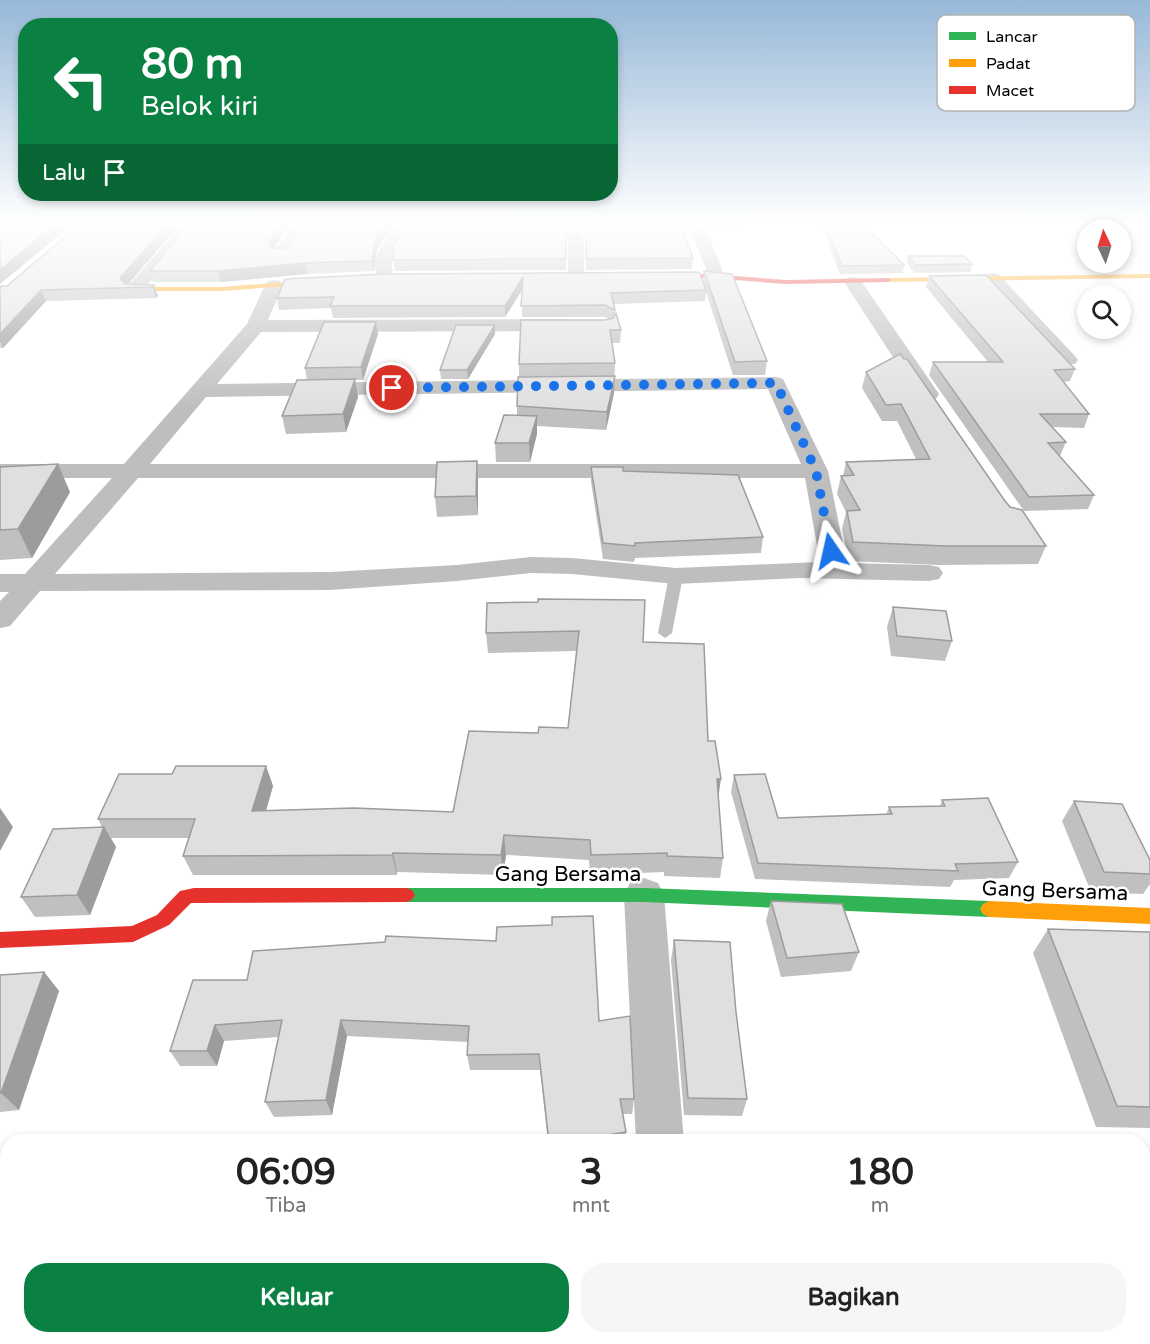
<!DOCTYPE html>
<html lang="id">
<style>
body{margin:0;font-family:"Varela Round",sans-serif;background:#f6f6f6;color:#222;height:100vh;display:flex;flex-direction:column;font-size:22px;white-space:nowrap}
*{box-sizing:border-box;margin:0}
p{font-size:20px;color:#767676}
.icon{flex:none;width:33px;height:33px;fill:none;stroke:currentColor;stroke-width:2;stroke-linecap:round;stroke-linejoin:round}
.map{position:relative;flex:1;overflow:hidden}
.details{position:absolute;left:0px;top:1134px;width:1150px;height:210px;display:flex;flex-direction:column;background:#fff;border-radius:24px 24px 0 0;box-shadow:0 3px 9px #0003}
.details>*{flex:none}
.top-card{position:absolute;left:18px;top:18px;width:600px;height:183px;border-radius:24px;box-shadow:0 3px 9px #0003;background:#0b8043;color:#fff;overflow:hidden}
.needle{width:39px;rotate:356deg}
.buttons{position:absolute;left:1077px;top:219px;display:grid;gap:12px}
.buttons a{display:grid;place-items:center;width:54px;height:54px;border-radius:50%;background:#fff;box-shadow:0 3px 9px #0003;font-size:30px}
.pin{position:absolute;display:grid;place-items:center;width:51px;height:51px;color:#fff;margin:-26px;border:3px solid #fff;border-radius:50%;box-shadow:0 2px 6px #0007}
.me{position:absolute;width:66px;margin:-33px;rotate:349deg;stroke-linejoin:round;filter:drop-shadow(0 0 4px #0008)}
.turn{display:flex;align-items:center;gap:21px;height:126px;padding:0 24px;font-size:27px}
.turn .icon{width:78px;height:78px;stroke-width:2.5}
.turn b{display:block;font-size:42px;line-height:51px}
.then{display:flex;align-items:center;height:57px;padding:0 24px;background:#0003;gap:12px;font-size:22px}
.eta{display:flex;justify-content:space-evenly;align-items:center;height:102px;text-align:center}
.eta b{font-size:36px;font-weight:700;line-height:42px}
.primary-button{display:flex;gap:12px;margin-top:auto;padding:12px 24px}
.primary-button a{flex:1;height:69px;border-radius:24px;background:#0b8043;color:#fff;font-size:24px;font-weight:700;line-height:69px;text-align:center}
.primary-button a+a{background:#f6f6f6;color:#222}
.map>svg:first-child{display:block}
.lines{fill:none;stroke-linecap:round;stroke-linejoin:round}
.lane{fill:#bebebe;fill-rule:evenodd}
.street{fill:#bebebe;fill-rule:evenodd}
.fast{fill:#30b455;fill-rule:evenodd}
.slow{fill:#ff9f0a;fill-rule:evenodd}
.jam{fill:#e5322d;fill-rule:evenodd}
.wall{fill:#c0c0c0}
.shaded-wall{fill:#9c9c9c}
.building{fill:#dfdfdf;stroke:#9c9c9c;stroke-width:1.5}
.route{stroke:#1a73e8;stroke-width:10;stroke-dasharray:0 18}
.labels{text-anchor:middle;dominant-baseline:central;stroke-width:5;stroke-linejoin:round;paint-order:stroke}
.near-street-label{font-size:21px;fill:#000;stroke:#fff}
.key{fill:#fff;stroke:#b2b2b2;stroke-width:1.5}
.key-label{font-size:16px;fill:#000}
</style>
<div class="map">
<svg width="1150" height="1344" viewBox="0 0 1150 1344">
<rect width="100%" height="100%" fill="#fff"/>
<g class="lines">
<polygon class="lane" points="676,572 683,576 672,633 665,638 658,633 669,576"/>
<g class="street">
<polygon points="37,224 74,224 67,228 0,240 0,230"/>
<polygon points="182,224 197,224 141,293 129,293 126,289 129,285"/>
<polygon points="293,224 308,224 287,257 275,257 273,254"/>
<path d="M396,224H411C399,246 387,251 394,278L392,282H380C366,259 385,243 396,224Z"/>
<polygon points="565,224 580,224 584,240 584,277 582,281 570,281 568,277 568,240"/>
<polygon points="684,224 699,224 710,239 725,277 723,281 711,281 694,239"/>
<polygon points="992,273 998,274 1075,356 1078,360 1075,364 1061,364 986,282 984,278 986,274"/>
<polygon points="853,277 859,278 939,394 936,399 928,400 920,399 917,394 844,282 847,278"/>
<path d="M274,280L280,281L283,285L268,320L564,319L571,321L573,325L571,329L564,331L261,332L217,384L776,377L783,379L828,471L847,563L929,565L939,567L943,573L939,579L929,581L799,578L676,584L572,574L531,573L457,581L330,590L40,591L10,626L0,628V601L9,592H0V574H25L112,478H0V464H124L247,324L265,285L268,281ZM768,389L801,464H150L206,397ZM138,478H805L820,562L676,568L572,558L531,557L457,565L330,572L55,574Z"/>
<polygon points="644,878 658,883 664,895 684,1142 636,1142 624,895 630,883"/>
<rect x="648" y="1336" width="56" height="8"/>
</g>
<polygon class="fast" points="406,888 644,888 989,901 995,904 998,909 995,914 989,917 644,902 406,902 400,900 397,895 400,890"/>
<g class="slow">
<polygon points="1150,274 1150,278 888,282 884,280 888,278"/>
<polygon points="327,279 331,281 330,283 221,291 135,291 131,289 135,287 221,287"/>
<polygon points="989,901 1150,908 1150,924 989,917 983,914 980,909 983,904"/>
</g>
<g class="jam">
<polygon points="709,274 786,280 888,278 892,280 888,282 786,284 709,278 655,279 651,277 655,275"/>
<polygon points="194,888 406,888 412,890 415,895 412,900 406,902 191,903 169,925 133,942 0,948 0,932 132,926 157,915 180,891"/>
</g>
</g>
<g class="wall">
<polygon points="582,224 683,224 683,226 680,226 693,258 692,269 586,270 586,240"/>
<polygon points="702,224 747,224 703,226"/>
<polygon points="821,224 863,224 904,265 903,273 840,274"/>
<polygon points="566,230 566,270 395,271 393,260"/>
<polygon points="274,248 377,250 374,271 307,274 221,282 153,282 150,271"/>
<polygon points="908,256 972,264 970,272 914,273 907,263"/>
<polygon points="704,271 767,361 765,375 733,375 706,292 705,301 614,304 615,310 615,315 621,330 620,343 612,343 615,363 614,393 606,430 537,426 537,434 530,462 496,462 495,443 517,415 517,406 519,377 519,364 605,320 609,319 605,317 522,317 522,290 505,317 333,318 331,308 279,310 277,298 703,283"/>
<polygon points="929,276 1075,369 1070,381 1063,382 1089,414 1084,428 1052,427 1066,442 1060,456 1059,456 1094,495 1088,509 1024,511 929,375 933,362 988,362 926,287"/>
<polygon points="128,284 154,285 158,296 156,298 46,301 3,348 0,348 0,286"/>
<polygon points="376,322 378,334 363,380 355,380 358,397 346,432 286,434 282,416 307,380 305,368"/>
<polygon points="495,334 468,379 441,379 440,370"/>
<polygon points="866,372 1005,501 1046,546 1038,564 939,565 849,561 842,529 846,512 837,494 841,476 843,476 846,462 916,459 897,421 882,421 862,388"/>
<polygon points="477,461 478,480 478,515 437,517 435,497"/>
<polygon points="0,467 70,492 32,558 0,560"/>
<polygon points="591,467 623,471 763,537 761,553 635,558 634,562 603,559 591,482"/>
<polygon points="487,603 643,642 708,741 718,795 723,858 720,878 664,876 664,872 590,875 589,860 506,855 503,875 397,872 397,875 193,875 183,856 189,838 111,838 116,847 90,915 35,917 21,897 102,827 98,819 172,774 266,766 273,786 266,811 453,812 538,733 568,728 576,651 488,653 486,633"/>
<polygon points="893,607 952,641 945,661 891,656 887,627"/>
<polygon points="734,775 778,818 886,815 889,807 940,806 942,800 1018,862 1009,878 954,880 950,887 755,879 731,792"/>
<polygon points="1074,801 1150,860 1150,884 1143,894 1091,892 1062,821"/>
<polygon points="771,901 859,952 851,971 781,977 766,921"/>
<polygon points="1048,929 1150,932 1150,1128 1096,1127 1033,953"/>
<polygon points="674,940 736,1012 747,1099 742,1116 684,1115 671,960"/>
<polygon points="496,941 599,1021 634,1099 632,1114 623,1114 626,1132 625,1142 548,1142 540,1070 470,1070 467,1055 468,1042 347,1036 332,1115 274,1117 265,1102 279,1037 224,1041 217,1066 180,1066 170,1051 247,980"/>
<polygon points="44,972 59,991 19,1110 0,1112 0,976"/>
</g>
<g class="shaded-wall">
<polygon points="0,224 22,224 0,228"/>
<polygon points="56,224 62,224 64,231 0,284 0,270"/>
<polygon points="168,224 180,224 125,288 120,278"/>
<polygon points="281,224 290,224 271,253 269,242"/>
<polygon points="386,224 394,224 377,250 374,271 372,261 375,240"/>
<polygon points="305,263 307,274 221,282 218,271"/>
<polygon points="523,277 523,288 505,317 505,306"/>
<polygon points="154,285 158,296 156,298 152,287"/>
<polygon points="41,290 46,301 3,348 0,341 0,334"/>
<polygon points="376,322 378,334 363,380 361,367"/>
<polygon points="495,325 495,334 468,379 467,370"/>
<polygon points="615,376 614,393 606,430 607,412"/>
<polygon points="355,379 358,397 346,432 343,414"/>
<polygon points="537,416 537,434 530,462 529,443"/>
<polygon points="477,461 478,480 478,515 476,496"/>
<polygon points="58,464 70,492 32,558 18,529"/>
<polygon points="266,766 273,786 260,831 252,811"/>
<polygon points="717,779 721,779 718,799"/>
<polygon points="0,808 13,827 0,851"/>
<polygon points="104,827 116,847 90,915 77,895"/>
<polygon points="504,835 506,855 503,875 501,855"/>
<polygon points="393,853 397,872 397,875 392,855"/>
<polygon points="44,972 59,991 19,1110 1,1093"/>
<polygon points="341,1020 347,1036 332,1115 326,1100"/>
<polygon points="215,1025 224,1041 217,1066 207,1051"/>
</g>
<g class="building">
<polygon points="40,224 56,224 0,270 0,231"/>
<polygon points="80,224 168,224 120,278 125,284 154,285 152,287 41,290 0,334 0,286 7,286"/>
<polygon points="188,224 281,224 269,242 271,248 287,248 302,224 386,224 375,240 372,261 305,263 218,271 150,271"/>
<polygon points="406,224 565,224 566,230 566,259 393,260 394,245"/>
<polygon points="585,224 680,224 693,258 586,259 586,230"/>
<polygon points="825,224 863,224 904,265 842,266"/>
<polygon points="908,256 964,256 972,264 916,265"/>
<polygon points="704,271 732,274 767,361 735,362"/>
<polygon points="699,272 706,290 611,293 615,310 605,305 521,306 523,277 505,306 330,306 334,297 277,298 285,279 385,274"/>
<polygon points="986,275 1075,369 1054,370 1089,414 1040,414 1066,442 1048,443 1094,495 1029,497 933,362 1003,362 929,276"/>
<polygon points="616,313 621,330 610,330 615,363 519,364 521,320 605,320 613,318"/>
<polygon points="324,322 376,322 361,367 305,368"/>
<polygon points="456,325 495,325 467,370 440,370"/>
<polygon points="900,354 904,359 907,359 1005,501 1010,507 1022,510 1046,546 945,546 853,542 847,511 860,510 841,476 854,475 846,462 930,459 901,404 886,405 866,372"/>
<polygon points="615,376 607,412 517,406 518,377"/>
<polygon points="355,379 343,414 282,416 297,380"/>
<polygon points="504,415 537,416 529,443 495,443"/>
<polygon points="477,461 476,496 435,497 437,462"/>
<polygon points="58,464 18,529 0,530 0,467"/>
<polygon points="591,467 623,467 623,471 738,475 763,537 635,543 635,546 603,543"/>
<polygon points="538,599 645,600 643,642 704,644 708,741 715,741 721,779 717,779 723,858 667,856 667,853 591,855 590,840 504,835 501,855 393,853 392,855 183,856 195,819 98,819 119,774 172,774 176,766 266,766 252,811 354,808 453,812 469,731 538,733 539,727 568,728 579,631 486,633 487,603 538,602"/>
<polygon points="893,607 946,611 952,641 897,636"/>
<polygon points="765,774 778,818 892,814 889,807 945,806 942,800 988,798 1018,862 955,864 958,871 758,863 734,775"/>
<polygon points="1074,801 1122,804 1150,860 1150,874 1104,872"/>
<polygon points="104,827 77,895 21,897 53,829"/>
<polygon points="771,901 842,904 859,952 787,958"/>
<polygon points="593,916 599,1021 630,1016 634,1099 620,1099 626,1132 566,1142 549,1142 539,1054 467,1055 469,1026 341,1020 326,1100 265,1102 282,1020 215,1025 207,1051 170,1051 193,980 247,980 253,951 385,942 386,936 496,941 497,927 552,925 552,917"/>
<polygon points="1048,929 1150,932 1150,1107 1117,1106"/>
<polygon points="674,940 730,942 736,1012 747,1099 688,1098"/>
<polygon points="44,972 1,1093 0,1093 0,975"/>
</g>
<linearGradient id="sky" x2="0" y2="1"><stop stop-color="#97b8d8"/><stop offset="0.54" stop-color="#fff"/><stop offset="1" stop-color="#fff" stop-opacity="0"/></linearGradient>
<rect width="1150" height="413" fill="url(#sky)"/>
<g class="lines">
<polyline class="route" points="392,388 776,383 816,471 831,551"/>
</g>
<g class="labels">
<g class="near-street-label">
<text x="568" y="874">Gang Bersama</text>
<text transform="translate(1055 891) rotate(2)">Gang Bersama</text>
</g>
</g>
<rect x="937" y="15" width="198" height="96" rx="9" class="key"/>
<rect x="949" y="32" width="27" height="8" fill="#30b455"/>
<rect x="949" y="59" width="27" height="8" fill="#ff9f0a"/>
<rect x="949" y="86" width="27" height="8" fill="#e5322d"/>
<g class="key-label">
<text x="986" y="42">Lancar</text>
<text x="986" y="69">Padat</text>
<text x="986" y="96">Macet</text>
</g>
</svg>
<div class="buttons">
<a><svg class="needle" viewBox="-14 -14 28 28"><path d="M0-13l5 13h-10z" fill="#e53935"/><path d="M0 13l5-13h-10z" fill="#767676"/></svg></a>
<a><svg class="icon" aria-label="search" viewBox="0 0 24 24"><circle cx="10" cy="10" r="6"/><path d="M15 15l6 6"/></svg></a>
</div>
<div class="pin" style="left:392px;top:388px;background:#d93025"><svg class="icon" aria-label="arrive" viewBox="0 0 24 24"><path d="M6 21V4h12l-3 4 3 4H6"/></svg></div>
<svg class="me" style="left:831px;top:551px" viewBox="-20 -20 40 40"><path d="M0-17L14 15 0 8-14 15z" fill="#1a73e8" stroke="#fff" stroke-width="4"/></svg>
<div class="top-card">
<div class="turn"><svg class="icon" aria-label="left" viewBox="0 0 24 24"><path d="M17 20v-9H6M10 6l-5 5 5 5"/></svg><div><b>80 m</b>Belok kiri</div></div>
<div class="then">Lalu<svg class="icon" aria-label="arrive" viewBox="0 0 24 24"><path d="M6 21V4h12l-3 4 3 4H6"/></svg></div>
</div>
<section class="details">
<div class="eta">
<div><b>06:09</b><p>Tiba</p></div>
<div><b>3</b><p>mnt</p></div>
<div><b>180</b><p>m</p></div>
</div>
<div class="primary-button"><a>Keluar</a><a>Bagikan</a></div>
</section>
</div>
